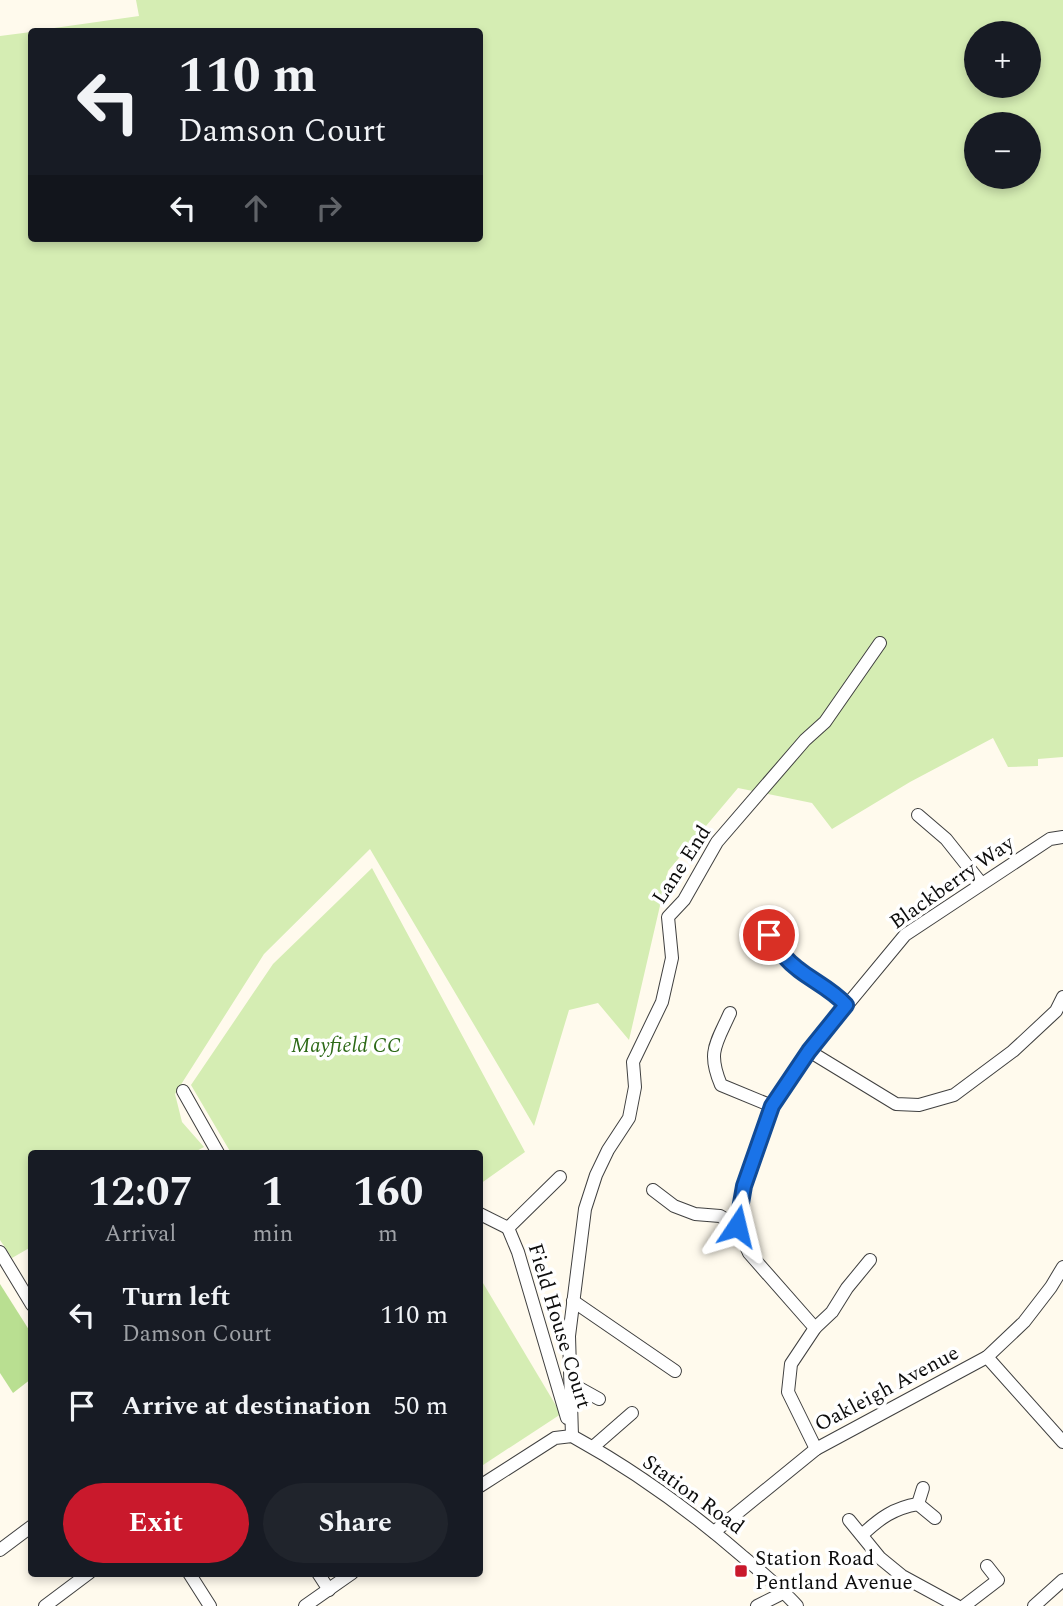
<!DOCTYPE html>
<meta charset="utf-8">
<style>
body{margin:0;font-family:Spectral,serif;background:#20242c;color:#f1f3f6;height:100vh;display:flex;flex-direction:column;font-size:26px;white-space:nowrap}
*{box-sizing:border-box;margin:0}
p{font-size:23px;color:#9ea1a6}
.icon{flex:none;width:38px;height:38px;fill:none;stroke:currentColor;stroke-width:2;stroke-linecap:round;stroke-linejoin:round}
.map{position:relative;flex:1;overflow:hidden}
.panel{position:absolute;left:28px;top:1150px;width:455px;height:427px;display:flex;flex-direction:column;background:#171b24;border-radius:7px;box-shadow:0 4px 10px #0003}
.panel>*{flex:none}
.banner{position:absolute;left:28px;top:28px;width:455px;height:214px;border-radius:7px;box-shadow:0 4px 10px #0003;background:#171b24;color:#f1f3f6;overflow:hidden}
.buttons{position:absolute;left:964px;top:21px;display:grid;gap:14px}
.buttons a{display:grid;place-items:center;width:77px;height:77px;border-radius:50%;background:#171b24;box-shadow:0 4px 10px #0003;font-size:35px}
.pin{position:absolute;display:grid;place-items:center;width:60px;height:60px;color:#fff;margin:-30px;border:4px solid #fff;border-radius:50%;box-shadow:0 2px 7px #0007}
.me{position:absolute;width:77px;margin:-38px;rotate:10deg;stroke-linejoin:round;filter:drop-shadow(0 0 5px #0008)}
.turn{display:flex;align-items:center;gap:24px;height:147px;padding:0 35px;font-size:32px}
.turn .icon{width:91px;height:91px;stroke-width:2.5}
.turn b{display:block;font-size:49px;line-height:60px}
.lanes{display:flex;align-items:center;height:66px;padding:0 35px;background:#0003;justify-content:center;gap:35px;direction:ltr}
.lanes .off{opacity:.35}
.eta{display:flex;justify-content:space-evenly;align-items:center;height:119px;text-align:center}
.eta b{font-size:42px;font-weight:700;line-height:49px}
.button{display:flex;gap:14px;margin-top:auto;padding:14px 35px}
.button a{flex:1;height:80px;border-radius:42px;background:#c9192c;color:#fff;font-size:28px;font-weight:700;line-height:80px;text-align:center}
.button a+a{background:#20242c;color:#f1f3f6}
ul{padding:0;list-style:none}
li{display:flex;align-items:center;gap:21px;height:91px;padding:0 35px}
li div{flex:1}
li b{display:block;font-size:26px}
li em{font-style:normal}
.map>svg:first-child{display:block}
.green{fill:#d5edb3;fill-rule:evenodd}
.forest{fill:#b9df91}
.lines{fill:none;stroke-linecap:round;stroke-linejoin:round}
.minor-casing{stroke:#404040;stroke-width:14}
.minor{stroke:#fff;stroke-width:12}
.route-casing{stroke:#114b97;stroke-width:18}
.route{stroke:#1a73e8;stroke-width:12}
.poi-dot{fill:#c9192c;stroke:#fff;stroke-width:2.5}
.labels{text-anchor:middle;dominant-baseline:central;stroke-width:7;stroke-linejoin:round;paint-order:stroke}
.street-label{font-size:21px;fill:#0d0d0d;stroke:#fff}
.park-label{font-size:21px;font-style:italic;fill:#2e6a18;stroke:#fff}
.poi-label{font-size:21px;fill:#0d0d0d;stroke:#fff;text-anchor:start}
</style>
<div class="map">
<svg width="1063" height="1606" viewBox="0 0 1063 1606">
<rect width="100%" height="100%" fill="#fffaed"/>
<g class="green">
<path d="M136,0H1063V757L1038,759V766L1008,767L993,738L910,782L832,829L812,803L738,788L668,871L629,1040L598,1003L569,1010L534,1126L370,849L264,954L175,1094L182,1122L204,1147L193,1153H32L31,1247L12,1258L0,1240V36L31,32L32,238H480V32L33,31L139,16ZM976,33H1029V86H976ZM976,124H1029V177H976Z"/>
<polygon points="372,868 525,1152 480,1184 480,1153 231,1153 191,1085 273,964"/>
<polygon points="480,1278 561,1414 480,1467"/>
</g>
<polygon class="forest" points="0,1284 31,1333 31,1379 13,1393 0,1373"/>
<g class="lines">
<g class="minor-casing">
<g id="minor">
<polyline points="918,815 946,839 981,883"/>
<path d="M769,935C774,942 779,950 785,957C802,977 828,986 846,1005"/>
<path d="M730,1013C716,1044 707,1052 721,1085L772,1106"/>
<polyline points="809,1051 896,1104 919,1105 954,1095 1013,1051 1056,1011 1063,997"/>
<polyline points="183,1091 218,1153"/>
<polyline points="560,1177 508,1228 518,1252 567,1418"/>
<polyline points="653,1190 674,1206 695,1214 720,1216 737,1226"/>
<polyline points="480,1214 508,1228"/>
<polyline points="0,1252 32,1305"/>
<polyline points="573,1301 675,1371"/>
<polyline points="815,1328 749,1253 737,1226 744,1186 772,1106 809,1051 905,935 1050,839 1063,837"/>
<polyline points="987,1357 1063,1442"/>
<polyline points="572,1384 599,1399"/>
<polyline points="572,1436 569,1336 585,1209 596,1175 608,1150 629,1118 635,1087 633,1062 662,1002 672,958 668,917 684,900 717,842 805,740 825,722 880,643"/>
<polyline points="593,1447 632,1413"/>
<polyline points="816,1449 788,1392 791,1364 815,1328 832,1312 847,1288 870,1260"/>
<path d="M480,1486L555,1438L572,1436C632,1469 689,1510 741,1555C760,1571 780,1587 797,1606"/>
<polyline points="918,1504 923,1488"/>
<polyline points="849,1520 880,1558 902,1576 957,1606"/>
<polyline points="714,1532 816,1449 987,1357 1024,1322 1051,1287 1063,1267"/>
<path d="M862,1535C880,1518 894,1508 918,1504L935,1518"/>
<polyline points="0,1550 32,1526"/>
<polyline points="189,1573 210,1606"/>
<polyline points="318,1573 329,1590"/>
<polyline points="45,1606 89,1573"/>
<polyline points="305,1606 352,1573"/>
<polyline points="757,1606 785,1592"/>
<polyline points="964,1606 998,1580 987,1566"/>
<polyline points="1034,1606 1063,1580"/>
</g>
</g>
<use href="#minor" class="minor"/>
</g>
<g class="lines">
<g class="route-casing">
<path id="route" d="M737,1226L744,1186L772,1106L809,1051L846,1005C828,985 802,977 785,957C779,950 774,942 769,935"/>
</g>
<use href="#route" class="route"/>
</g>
<rect class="poi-dot" x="734" y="1564" width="14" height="14" rx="3.5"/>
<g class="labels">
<g class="street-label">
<text transform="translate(682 865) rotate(-57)">Lane End</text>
<text transform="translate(952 883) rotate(-35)">Blackberry Way</text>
<text transform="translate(559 1326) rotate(73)">Field House Court</text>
<text transform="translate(887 1389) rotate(-28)">Oakleigh Avenue</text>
<text transform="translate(693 1495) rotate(36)">Station Road</text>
</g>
<g class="park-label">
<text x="346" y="1046">Mayfield CC</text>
</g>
<g class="poi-label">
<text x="755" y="1559">Station Road<tspan x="755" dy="24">Pentland Avenue</tspan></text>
</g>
</g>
</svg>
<div class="buttons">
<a>+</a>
<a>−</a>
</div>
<div class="pin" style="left:769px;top:935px;background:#d93025"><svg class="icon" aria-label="arrive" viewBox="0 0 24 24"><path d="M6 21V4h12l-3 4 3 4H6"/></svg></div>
<svg class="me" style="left:737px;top:1226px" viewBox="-20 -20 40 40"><path d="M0-17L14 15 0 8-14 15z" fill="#1a73e8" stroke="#fff" stroke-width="4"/></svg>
<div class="banner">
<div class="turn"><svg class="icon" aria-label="left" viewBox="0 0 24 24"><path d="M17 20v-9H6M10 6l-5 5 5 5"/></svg><div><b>110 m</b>Damson Court</div></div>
<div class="lanes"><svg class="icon" aria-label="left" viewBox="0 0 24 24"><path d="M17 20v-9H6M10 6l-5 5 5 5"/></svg><svg class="icon off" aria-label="ahead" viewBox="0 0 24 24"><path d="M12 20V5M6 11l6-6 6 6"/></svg><svg class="icon off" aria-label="right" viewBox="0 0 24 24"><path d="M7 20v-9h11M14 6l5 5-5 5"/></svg></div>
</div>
<section class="panel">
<div class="eta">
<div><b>12:07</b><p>Arrival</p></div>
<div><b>1</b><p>min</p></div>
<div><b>160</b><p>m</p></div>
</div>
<ul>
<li><svg class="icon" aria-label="left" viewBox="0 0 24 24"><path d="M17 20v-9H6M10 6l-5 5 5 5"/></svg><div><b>Turn left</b><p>Damson Court</p></div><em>110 m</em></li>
<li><svg class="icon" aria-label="arrive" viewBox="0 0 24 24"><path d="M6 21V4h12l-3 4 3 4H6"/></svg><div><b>Arrive at destination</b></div><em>50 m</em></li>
</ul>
<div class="button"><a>Exit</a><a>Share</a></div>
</section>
</div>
